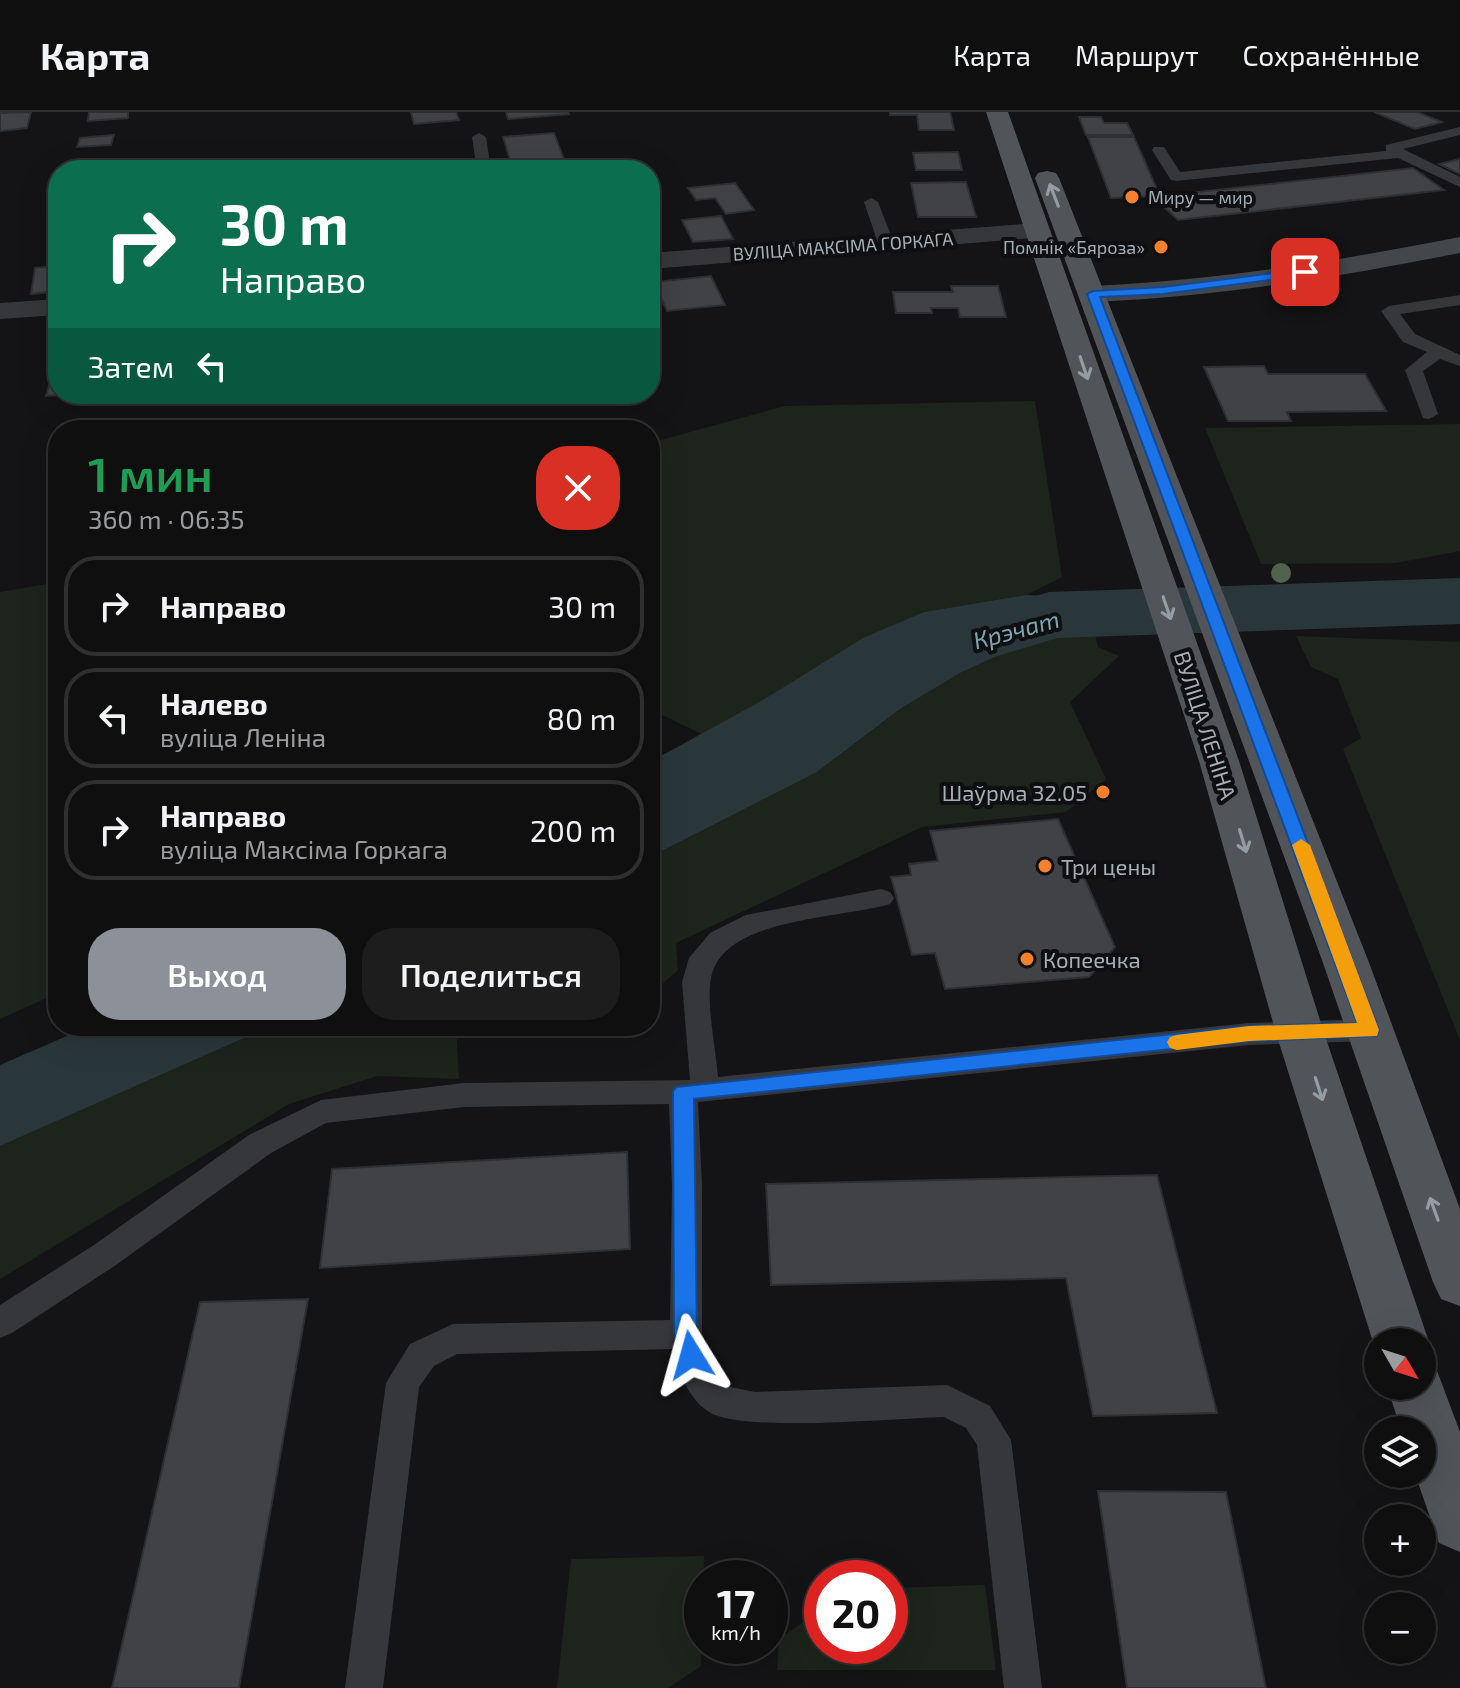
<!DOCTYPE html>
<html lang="ru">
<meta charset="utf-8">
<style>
body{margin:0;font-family:"Exo 2",sans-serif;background:#1d1d1e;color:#f1f3f6;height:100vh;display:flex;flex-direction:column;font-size:30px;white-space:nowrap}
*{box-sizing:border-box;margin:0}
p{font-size:26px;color:#9b9c9f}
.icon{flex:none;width:44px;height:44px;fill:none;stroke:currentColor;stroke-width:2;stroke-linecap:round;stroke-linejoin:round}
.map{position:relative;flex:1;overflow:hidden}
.side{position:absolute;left:48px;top:308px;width:612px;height:616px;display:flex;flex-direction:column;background:#0f0f10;border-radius:32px;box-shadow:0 8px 32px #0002,0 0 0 2px #2f2f30}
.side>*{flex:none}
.top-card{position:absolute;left:48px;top:48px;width:612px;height:244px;border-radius:32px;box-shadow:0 8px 32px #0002,0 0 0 2px #2f2f30;background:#0b6e4f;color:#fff;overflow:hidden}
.needle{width:52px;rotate:129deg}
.buttons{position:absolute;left:1364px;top:1216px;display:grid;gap:16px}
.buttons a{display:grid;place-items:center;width:72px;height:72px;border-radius:50%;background:#0f0f10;box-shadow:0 8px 32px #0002,0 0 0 2px #2f2f30;font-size:40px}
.speed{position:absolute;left:684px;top:1448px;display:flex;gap:16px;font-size:40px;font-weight:700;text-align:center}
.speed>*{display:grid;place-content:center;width:104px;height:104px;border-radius:50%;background:#0f0f10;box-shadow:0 8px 32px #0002,0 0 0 2px #2f2f30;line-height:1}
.speed small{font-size:20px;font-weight:400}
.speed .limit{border:12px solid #d22;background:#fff;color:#111}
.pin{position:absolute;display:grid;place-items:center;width:68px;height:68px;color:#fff;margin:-34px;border-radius:16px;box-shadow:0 4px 12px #0006}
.me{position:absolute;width:88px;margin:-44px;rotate:352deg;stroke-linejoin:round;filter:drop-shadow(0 0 6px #0008)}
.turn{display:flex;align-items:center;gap:28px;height:168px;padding:0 40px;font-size:36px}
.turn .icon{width:104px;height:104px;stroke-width:2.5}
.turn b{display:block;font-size:56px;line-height:68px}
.then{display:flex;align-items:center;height:76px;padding:0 40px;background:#0003;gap:16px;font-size:30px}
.round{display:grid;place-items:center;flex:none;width:84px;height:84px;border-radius:32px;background:#1d1d1e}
.headline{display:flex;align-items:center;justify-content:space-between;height:136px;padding:0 40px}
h1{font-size:48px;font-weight:600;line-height:60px;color:#1e9e55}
.primary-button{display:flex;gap:16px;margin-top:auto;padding:16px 40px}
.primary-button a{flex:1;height:92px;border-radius:32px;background:#8c9099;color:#fff;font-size:32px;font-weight:600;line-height:92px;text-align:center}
.primary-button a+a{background:#1d1d1e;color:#f1f3f6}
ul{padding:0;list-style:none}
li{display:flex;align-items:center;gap:24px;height:100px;margin:0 16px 12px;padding:0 24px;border:4px solid #2f2f30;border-radius:32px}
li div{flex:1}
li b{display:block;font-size:30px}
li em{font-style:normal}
header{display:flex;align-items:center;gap:48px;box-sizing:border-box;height:112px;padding:0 40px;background:#0f0f10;border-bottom:2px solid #2f2f30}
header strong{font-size:38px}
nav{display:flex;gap:44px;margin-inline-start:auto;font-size:28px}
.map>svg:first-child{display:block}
.green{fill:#1c241c}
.water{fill:#2a373a}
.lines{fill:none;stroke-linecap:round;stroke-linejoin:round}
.river{fill:#2a373a;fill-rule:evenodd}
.building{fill:#404246;stroke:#2e2f32;stroke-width:2}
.lane{fill:#35373b;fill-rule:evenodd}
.street{fill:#35373b;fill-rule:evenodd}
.secondary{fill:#43474b;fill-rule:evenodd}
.primary{fill:#51555a;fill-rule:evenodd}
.tree{fill:#51624e}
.oneway{stroke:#949da4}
.route{fill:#1a73e8;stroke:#114b97;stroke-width:2}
.slow{fill:#f59e0b}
.poi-dot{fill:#f6802c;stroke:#0f0f11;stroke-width:3}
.labels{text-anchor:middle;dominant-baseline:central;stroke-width:8;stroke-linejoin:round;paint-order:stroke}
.far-poi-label{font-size:18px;fill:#a5afb6;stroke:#0f0f11;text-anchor:start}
.far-street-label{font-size:18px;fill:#a5afb6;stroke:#0f0f11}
.street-label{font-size:22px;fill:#a5afb6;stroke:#0f0f11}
.poi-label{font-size:22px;fill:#a5afb6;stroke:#0f0f11;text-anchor:start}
.water-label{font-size:24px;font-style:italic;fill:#7ba6b2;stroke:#0f0f11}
</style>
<header>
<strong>Карта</strong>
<nav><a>Карта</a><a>Маршрут</a><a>Сохранённые</a></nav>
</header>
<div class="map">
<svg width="1460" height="1576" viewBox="0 0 1460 1576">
<rect width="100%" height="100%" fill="#141416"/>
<g class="green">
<polygon points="1035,289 1062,465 1026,483 924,500 702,622 662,603 650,612 650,331 785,294"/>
<polygon points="1460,312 1460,439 1396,451 1261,452 1205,316"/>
<polygon points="58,470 58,881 0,907 0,480"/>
<polygon points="1092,510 1098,535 1119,544 1070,590 1106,667 1066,700 922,715 676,831 678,858 659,875 650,872 650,745 817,660 900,597 960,561 1066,512"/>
<polygon points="1296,524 1460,530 1460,928 1343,637 1361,626 1338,567 1311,555"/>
<polygon points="271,914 456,914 459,967 377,964 289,992 0,1167 0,1034"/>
<polygon points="704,1444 701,1554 668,1576 557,1576 571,1447"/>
<polygon points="985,1473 996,1558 777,1558 779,1527 822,1497 822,1534 890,1534 890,1476"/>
</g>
<g class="water">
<polygon points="1026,483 1048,484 1066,495 1066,512 960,561 900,597 817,660 650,745 650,650 763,588 863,526 924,500"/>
<polygon points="90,914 271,914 0,1034 0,953"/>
</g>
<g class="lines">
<polygon class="river" points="1460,466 1460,512 1057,526 945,560 917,554 906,537 917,520 1049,480"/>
</g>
<g class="building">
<polygon points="31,0 27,16 0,19 0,1"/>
<polygon points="89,0 128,0 128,6 88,9"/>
<polygon points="411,0 456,0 459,8 414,12"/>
<polygon points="506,0 568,0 569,2 508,7"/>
<polygon points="890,0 950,0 954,18 919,18 917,3 890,3"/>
<polygon points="1374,0 1417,0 1442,10 1415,17"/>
<polygon points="1079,5 1101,5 1104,11 1127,11 1133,23 1086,23"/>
<polygon points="554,21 568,58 513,58 503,25"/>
<polygon points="114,23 111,33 77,35 80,26"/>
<polygon points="1088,25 1134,25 1160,84 1111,86"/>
<polygon points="958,40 962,58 916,58 913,41"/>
<polygon points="1460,47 1460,62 1439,52"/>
<polygon points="1413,56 1444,78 1178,108 1153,85"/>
<polygon points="966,70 976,105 918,105 911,71"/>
<polygon points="735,71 754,98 726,102 715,86 696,88 688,76"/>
<polygon points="721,104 733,127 693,130 682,108"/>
<polygon points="58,154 58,179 31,182 35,156"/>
<polygon points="711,164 725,193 667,199 654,170"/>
<polygon points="951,174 998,174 1006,205 960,205 958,196 931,196 932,201 896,201 893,180 953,180"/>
<polygon points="1264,254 1268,262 1365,262 1386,299 1287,300 1291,309 1228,309 1204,255"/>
<polygon points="52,263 58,263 58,282 80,282 46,284"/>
<polygon points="402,282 427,282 427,289 402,291"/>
<polygon points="1058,707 1115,835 1089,865 945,877 935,841 912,843 891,765 911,763 909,752 938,749 930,719"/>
<polygon points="627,1040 630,1137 320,1156 332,1057"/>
<polygon points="1157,1063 1217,1301 1093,1304 1066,1166 771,1173 766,1072"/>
<polygon points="308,1187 239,1576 112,1576 200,1190"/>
<polygon points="1098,1379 1226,1380 1266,1576 1127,1576"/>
</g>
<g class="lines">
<g class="lane">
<polygon points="1460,15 1460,23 1403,37 1460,65 1460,75 1398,46 1176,69 1171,68 1152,38 1154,35 1164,35 1180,60 1386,39 1386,33"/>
<polygon points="479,21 486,25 491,58 477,58 472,25"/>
<polygon points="871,86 878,90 894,131 892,134 886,136 878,131 864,90"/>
<polygon points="1460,183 1460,193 1400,202 1415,222 1460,243 1460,254 1440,247 1423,259 1438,302 1429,307 1423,306 1405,258 1427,240 1403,230 1381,199 1389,194"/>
<path d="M881,777L890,780L894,786L890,792C841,807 722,805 711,866C706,890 716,939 718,965L1249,911L1370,907L1380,910L1384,918L1380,926L1370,929L1249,933L698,990L702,1074V1222L712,1256L730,1275L755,1280L947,1273L990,1294L1011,1328L1042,1576H1004L977,1333L966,1316L944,1305C899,1306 741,1321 709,1300C687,1285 679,1261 673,1237L457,1242L434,1254L419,1275L383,1576H345L386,1271L410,1232L453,1212L670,1208L672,1074L669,992L464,995L326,1011L271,1041L116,1153L12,1221L0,1226V1193L94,1133L249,1023L321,988L464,971L690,968L682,870L689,846L710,821L746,803Z"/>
</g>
<g class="street">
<polygon points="1036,111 1045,113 1049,119 1045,125 650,157 650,141"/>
<polygon points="58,187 58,203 0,207 0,191"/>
</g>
<path class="secondary" d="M1460,125V141C1338,165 1217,185 1093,190L1083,188L1079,182L1083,176L1093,174C1217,168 1338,149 1460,125Z"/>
<g class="primary">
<polygon points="986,0 1008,0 1239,649 1324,921 1429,1230 1422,1245 1422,1230 1378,1230 1378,1241 1373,1230 1276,921 1199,649"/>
<polygon points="1047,59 1056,61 1059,66 1368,848 1460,1097 1460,1194 1441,1187 1433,1170 1322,848 1035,66 1038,61"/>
<polygon points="1422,1250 1436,1256 1460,1320 1460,1440 1439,1431 1415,1362 1422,1362 1422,1318 1401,1318 1387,1274 1422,1274"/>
</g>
</g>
<circle class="tree" cx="1281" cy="461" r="10"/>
<defs><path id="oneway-shaft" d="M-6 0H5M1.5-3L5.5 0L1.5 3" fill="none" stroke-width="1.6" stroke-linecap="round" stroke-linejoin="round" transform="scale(2)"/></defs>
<g class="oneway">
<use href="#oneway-shaft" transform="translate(1054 83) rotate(-111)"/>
<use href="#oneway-shaft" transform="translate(1084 256) rotate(71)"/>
<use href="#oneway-shaft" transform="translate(1167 496) rotate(71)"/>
<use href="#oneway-shaft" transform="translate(1243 729) rotate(73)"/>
<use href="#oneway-shaft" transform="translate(1319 977) rotate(72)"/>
<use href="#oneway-shaft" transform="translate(1434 1097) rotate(-110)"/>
</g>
<polygon class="route" points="1305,157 1309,158 1309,163 1163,182 1100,185 1379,918 1377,924 1249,929 694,987 697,1222 703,1243 699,1251 691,1254 683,1251 674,1222 673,980 676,975 1249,914 1357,911 1087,182 1093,179 1163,175"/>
<polygon class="slow" points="1301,727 1310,733 1379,918 1377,924 1249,929 1177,938 1170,936 1167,930 1170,925 1177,923 1249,914 1357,911 1292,733"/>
<g class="poi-dot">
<circle cx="1132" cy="85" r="8"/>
<circle cx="1161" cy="135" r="8"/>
<circle cx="1103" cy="680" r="8"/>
<circle cx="1045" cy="754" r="8"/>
<circle cx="1027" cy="847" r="8"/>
</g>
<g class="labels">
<g class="far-poi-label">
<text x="1148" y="85">Миру — мир</text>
<text x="1145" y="135" text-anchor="end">Помнік «Бяроза»</text>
</g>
<g class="far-street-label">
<text transform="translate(843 134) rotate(-4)">ВУЛІЦА МАКСІМА ГОРКАГА</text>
</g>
<g class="street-label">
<text transform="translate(1206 613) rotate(72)">ВУЛІЦА ЛЕНІНА</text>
</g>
<g class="poi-label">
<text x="1087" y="680" text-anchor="end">Шаўрма 32.05</text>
<text x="1061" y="754">Три цены</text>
<text x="1043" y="847">Копеечка</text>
</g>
<g class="water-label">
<text transform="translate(1016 517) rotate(-15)">Крэчат</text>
</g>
</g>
</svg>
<div class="buttons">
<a><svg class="needle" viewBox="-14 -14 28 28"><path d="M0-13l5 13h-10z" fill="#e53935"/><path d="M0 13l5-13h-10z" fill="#9b9c9f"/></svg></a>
<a><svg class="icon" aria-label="layers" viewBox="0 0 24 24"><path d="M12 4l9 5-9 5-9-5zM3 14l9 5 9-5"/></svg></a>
<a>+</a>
<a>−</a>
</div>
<div class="speed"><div>17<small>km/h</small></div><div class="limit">20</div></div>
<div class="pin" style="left:1305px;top:160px;background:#d93025"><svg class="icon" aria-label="arrive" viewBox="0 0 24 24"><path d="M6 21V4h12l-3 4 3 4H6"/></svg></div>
<svg class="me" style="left:691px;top:1243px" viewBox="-20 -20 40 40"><path d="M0-17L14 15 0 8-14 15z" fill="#1a73e8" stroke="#fff" stroke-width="4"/></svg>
<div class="top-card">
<div class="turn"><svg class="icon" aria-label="right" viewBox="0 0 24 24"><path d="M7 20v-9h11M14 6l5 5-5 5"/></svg><div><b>30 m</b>Направо</div></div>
<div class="then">Затем<svg class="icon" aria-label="left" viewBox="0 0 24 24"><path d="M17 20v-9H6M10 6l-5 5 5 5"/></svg></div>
</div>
<section class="side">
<div class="headline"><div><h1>1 мин</h1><p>360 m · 06:35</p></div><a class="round" style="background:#d93025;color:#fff"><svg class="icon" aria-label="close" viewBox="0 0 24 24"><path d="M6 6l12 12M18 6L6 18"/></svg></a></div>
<ul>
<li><svg class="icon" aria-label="right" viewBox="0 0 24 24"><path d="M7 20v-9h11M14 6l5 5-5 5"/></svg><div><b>Направо</b></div><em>30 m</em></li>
<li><svg class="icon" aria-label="left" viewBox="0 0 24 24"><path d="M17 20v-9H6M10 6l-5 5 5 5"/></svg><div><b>Налево</b><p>вуліца Леніна</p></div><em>80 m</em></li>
<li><svg class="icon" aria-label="right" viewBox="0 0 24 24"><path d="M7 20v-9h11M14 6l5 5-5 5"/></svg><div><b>Направо</b><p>вуліца Максіма Горкага</p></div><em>200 m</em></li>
</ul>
<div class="primary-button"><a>Выход</a><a>Поделиться</a></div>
</section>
</div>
